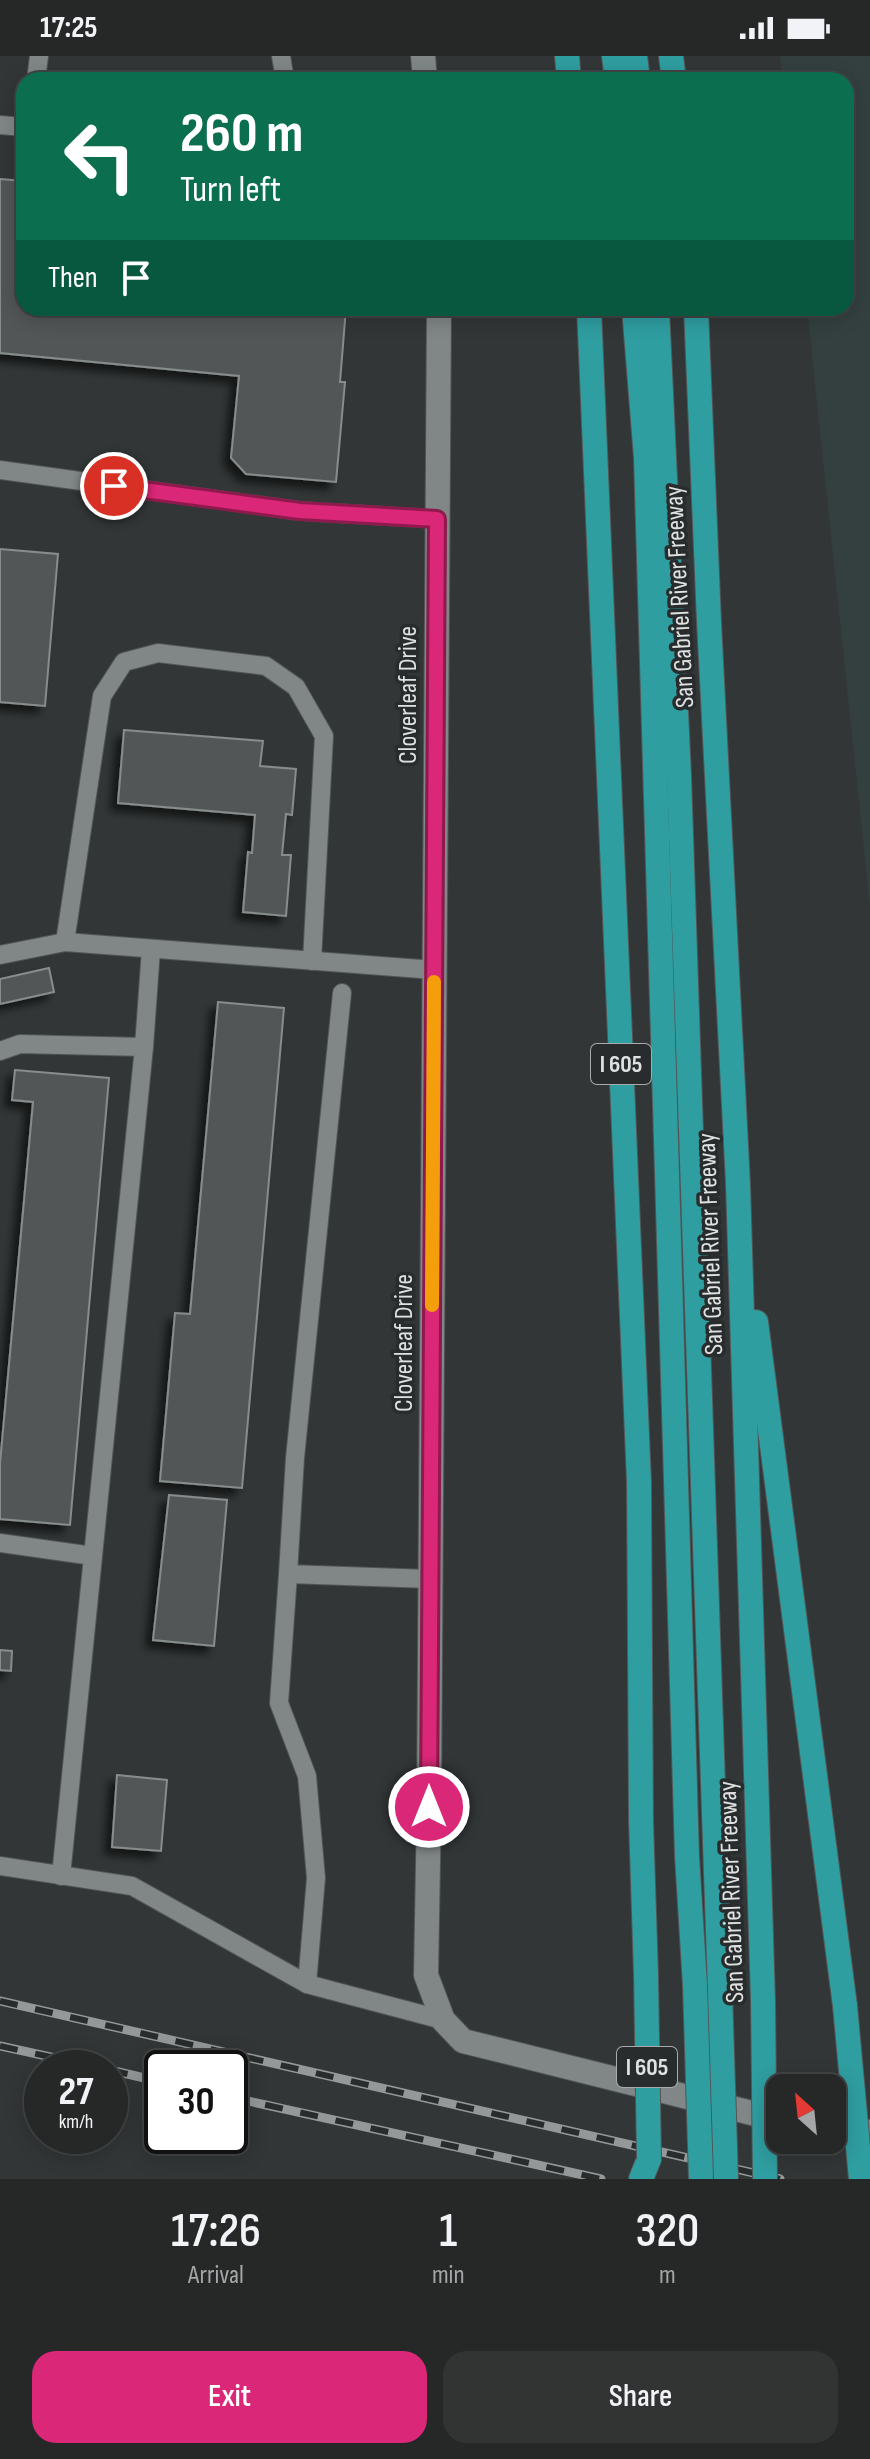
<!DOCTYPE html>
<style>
body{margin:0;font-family:"Sofia Sans Condensed",sans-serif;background:#323434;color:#f1f3f6;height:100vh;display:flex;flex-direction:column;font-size:30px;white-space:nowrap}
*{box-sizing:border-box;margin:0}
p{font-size:26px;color:#a4a6a8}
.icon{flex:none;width:44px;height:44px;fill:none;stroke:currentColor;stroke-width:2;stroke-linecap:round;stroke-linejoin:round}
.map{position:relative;height:2123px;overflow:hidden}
.panel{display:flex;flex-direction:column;background:#262828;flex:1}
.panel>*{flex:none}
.top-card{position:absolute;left:16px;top:16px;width:838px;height:244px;border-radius:24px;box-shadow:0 4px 20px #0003,0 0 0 2px #424445;background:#0b6e4f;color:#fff;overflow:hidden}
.needle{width:52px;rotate:333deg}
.fabs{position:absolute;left:766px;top:2018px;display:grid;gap:16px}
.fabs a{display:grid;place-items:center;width:80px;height:80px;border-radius:16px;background:#262828;box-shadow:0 4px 20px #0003,0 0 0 2px #424445;font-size:40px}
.speed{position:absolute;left:24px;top:1994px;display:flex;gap:16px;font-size:40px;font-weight:700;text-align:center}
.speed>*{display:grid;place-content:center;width:104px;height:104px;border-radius:50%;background:#262828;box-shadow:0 4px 20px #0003,0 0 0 2px #424445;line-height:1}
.speed small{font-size:20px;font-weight:400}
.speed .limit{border:4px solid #111;border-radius:12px;background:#fff;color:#111}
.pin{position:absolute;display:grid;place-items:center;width:68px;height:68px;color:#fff;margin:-34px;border:4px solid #fff;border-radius:50%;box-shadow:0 2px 8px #0007}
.me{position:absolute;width:88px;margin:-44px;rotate:0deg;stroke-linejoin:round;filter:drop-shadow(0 0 6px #0008)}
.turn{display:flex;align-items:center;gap:28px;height:168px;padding:0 32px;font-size:36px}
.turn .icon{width:104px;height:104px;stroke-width:2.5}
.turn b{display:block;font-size:56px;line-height:68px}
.then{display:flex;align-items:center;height:76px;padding:0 32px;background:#0003;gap:16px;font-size:30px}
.eta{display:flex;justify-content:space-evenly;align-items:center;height:136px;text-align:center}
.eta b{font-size:48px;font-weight:600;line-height:56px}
.action{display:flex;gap:16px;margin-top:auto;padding:16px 32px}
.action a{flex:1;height:92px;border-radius:24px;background:#db2777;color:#fff;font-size:32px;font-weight:600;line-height:92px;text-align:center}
.action a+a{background:#323434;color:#f1f3f6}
.status{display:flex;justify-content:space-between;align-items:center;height:56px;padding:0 40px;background:#262828;direction:ltr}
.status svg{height:22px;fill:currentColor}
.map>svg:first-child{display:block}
.built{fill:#344040}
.building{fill:#525757;stroke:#878c8c;stroke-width:2;filter:url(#shadow)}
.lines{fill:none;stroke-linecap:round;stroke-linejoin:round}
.service-casing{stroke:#515555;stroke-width:20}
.minor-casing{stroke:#515555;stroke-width:26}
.motorway-casing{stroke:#515555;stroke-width:26}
.service{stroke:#818686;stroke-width:18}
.minor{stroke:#818686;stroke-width:24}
.motorway{stroke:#2f9ea1;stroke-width:24}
.rail-casing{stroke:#959898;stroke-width:9}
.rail{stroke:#282c2c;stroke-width:6;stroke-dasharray:18;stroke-linecap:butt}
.motorway-bridge-casing{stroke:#515555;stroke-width:26;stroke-linecap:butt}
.motorway-bridge{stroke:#2f9ea1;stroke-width:24}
.route-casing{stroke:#8e194d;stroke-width:20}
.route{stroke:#db2777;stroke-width:14}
.slow{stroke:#f59e0b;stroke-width:14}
.labels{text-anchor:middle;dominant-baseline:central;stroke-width:7;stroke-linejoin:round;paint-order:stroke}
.shield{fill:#282c2c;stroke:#a9abab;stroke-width:2}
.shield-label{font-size:24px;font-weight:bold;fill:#e0e2e2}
.street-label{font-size:26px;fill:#e0e2e2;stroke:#282c2c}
</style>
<div class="status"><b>17:25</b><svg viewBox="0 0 49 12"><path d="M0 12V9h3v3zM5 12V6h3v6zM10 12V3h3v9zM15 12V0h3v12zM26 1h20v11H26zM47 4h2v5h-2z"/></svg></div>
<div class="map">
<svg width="870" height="2123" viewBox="0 0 870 2123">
<defs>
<filter id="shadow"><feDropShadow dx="-7" dy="7" stdDeviation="4" flood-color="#0009"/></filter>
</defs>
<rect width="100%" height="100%" fill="#323636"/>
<polygon class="built" points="780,0 870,0 870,850 807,252 846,252 846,24 783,24"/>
<g class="building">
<polygon points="0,123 24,125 24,252 346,252 340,326 345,326 336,426 246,418 231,402 239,320 0,297"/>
<polygon points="0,493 58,498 45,650 0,646"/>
<polygon points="124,674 263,685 260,710 296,713 292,759 286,758 282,799 291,799 286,860 243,856 248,796 252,797 255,759 118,747"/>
<polygon points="49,912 54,936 0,948 0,923"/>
<polygon points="218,946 284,952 242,1432 160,1425 175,1257 190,1258"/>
<polygon points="15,1014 109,1022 70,1469 0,1463 0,1407 33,1046 12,1044"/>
<polygon points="169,1439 227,1444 214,1590 153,1584"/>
<polygon points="0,1594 12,1595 11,1615 0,1614"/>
<polygon points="117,1719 167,1724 161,1795 112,1791"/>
</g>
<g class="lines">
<g class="service-casing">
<g id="service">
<polyline points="281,0 285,24"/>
<polyline points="36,24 39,0"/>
<polyline points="0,69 24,71"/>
<polyline points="0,414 300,455 437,463"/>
<polyline points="65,886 102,640 124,606 158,597 266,610 296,631 324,680 312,905"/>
<polyline points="0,899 65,886 434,914"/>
<polyline points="342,937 295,1402 288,1518 430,1523"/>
<polyline points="0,995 20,988 144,991 151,893"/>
<polyline points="0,1487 93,1500"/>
<polyline points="288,1518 279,1647 307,1720 316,1822 307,1928 443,1964"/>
<polyline points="0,1810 132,1830 307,1928"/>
<polyline points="61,1820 144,991"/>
</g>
</g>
<g class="minor-casing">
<g id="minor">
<polyline points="423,0 425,24"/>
<polyline points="439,252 429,1751 426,1919 443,1964 463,1985 780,2064"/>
<polyline points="832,2075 870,2076"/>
</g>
</g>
<g class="motorway-casing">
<g id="motorway">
<polyline points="567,0 569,24"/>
<polyline points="614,0 617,24"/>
<polyline points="635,0 638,24"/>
<polyline points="671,0 674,24"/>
<polyline points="589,252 639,1426 641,1765 646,1919"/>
<polyline points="634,252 646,402 687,1800 695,1930"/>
<polyline points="657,252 679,719 720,1935"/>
<polyline points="696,252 709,566 738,1128 763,1945"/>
<polyline points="756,1266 845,1950"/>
<polyline points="641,2123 649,2103"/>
</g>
</g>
<use href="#service" class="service"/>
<use href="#minor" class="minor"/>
<use href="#motorway" class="motorway"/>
<g class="rail-casing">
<g id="rail">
<polyline points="0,1945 780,2123"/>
<polyline points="0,1990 101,2012"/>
<polyline points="110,2014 162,2026"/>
<polyline points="230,2041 601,2123"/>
</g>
</g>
<use href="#rail" class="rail"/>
<g class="motorway-bridge-casing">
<g id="motorway-bridge">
<polyline points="646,1919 649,2103"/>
<polyline points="695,1930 701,2123"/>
<polyline points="720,1935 726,2123"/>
<polyline points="763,1945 765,2123"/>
<polyline points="845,1950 861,2123"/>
</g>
</g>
<use href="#motorway-bridge" class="motorway-bridge"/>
</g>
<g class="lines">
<g class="route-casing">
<polyline id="route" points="114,430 300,455 437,463 429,1751"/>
</g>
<use href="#route" class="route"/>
<polyline class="slow" points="432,1249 434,926"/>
</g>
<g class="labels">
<g class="shield">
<rect x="591" y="988" width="60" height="40" rx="6"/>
<rect x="617" y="1991" width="60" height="40" rx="6"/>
</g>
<g class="shield-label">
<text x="621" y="1008">I 605</text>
<text x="647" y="2011">I 605</text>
</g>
<g class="street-label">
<text transform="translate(680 541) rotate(-93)">San Gabriel River Freeway</text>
<text transform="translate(408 639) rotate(-90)">Cloverleaf Drive</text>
<text transform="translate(711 1188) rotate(-92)">San Gabriel River Freeway</text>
<text transform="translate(404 1287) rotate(-90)">Cloverleaf Drive</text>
<text transform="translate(732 1836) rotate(-92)">San Gabriel River Freeway</text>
</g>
</g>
</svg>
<div class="fabs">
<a><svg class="needle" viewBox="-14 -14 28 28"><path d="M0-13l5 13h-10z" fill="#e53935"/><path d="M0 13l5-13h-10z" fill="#a4a6a8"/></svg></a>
</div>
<div class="speed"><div>27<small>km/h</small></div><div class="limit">30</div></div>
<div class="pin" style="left:114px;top:430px;background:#d93025"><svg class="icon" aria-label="arrive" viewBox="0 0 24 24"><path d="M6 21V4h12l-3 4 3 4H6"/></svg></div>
<svg class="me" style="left:429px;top:1751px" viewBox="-20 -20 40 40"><circle r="17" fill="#db2777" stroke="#fff" stroke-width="3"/><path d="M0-11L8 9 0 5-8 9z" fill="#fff"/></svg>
<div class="top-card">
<div class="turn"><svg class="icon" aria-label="left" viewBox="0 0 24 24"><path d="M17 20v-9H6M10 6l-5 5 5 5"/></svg><div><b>260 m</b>Turn left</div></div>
<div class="then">Then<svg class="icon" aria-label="arrive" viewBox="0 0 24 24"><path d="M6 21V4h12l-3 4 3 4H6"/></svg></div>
</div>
</div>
<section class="panel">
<div class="eta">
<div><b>17:26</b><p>Arrival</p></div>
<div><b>1</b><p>min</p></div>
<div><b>320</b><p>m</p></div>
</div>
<div class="action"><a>Exit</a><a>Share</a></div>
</section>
